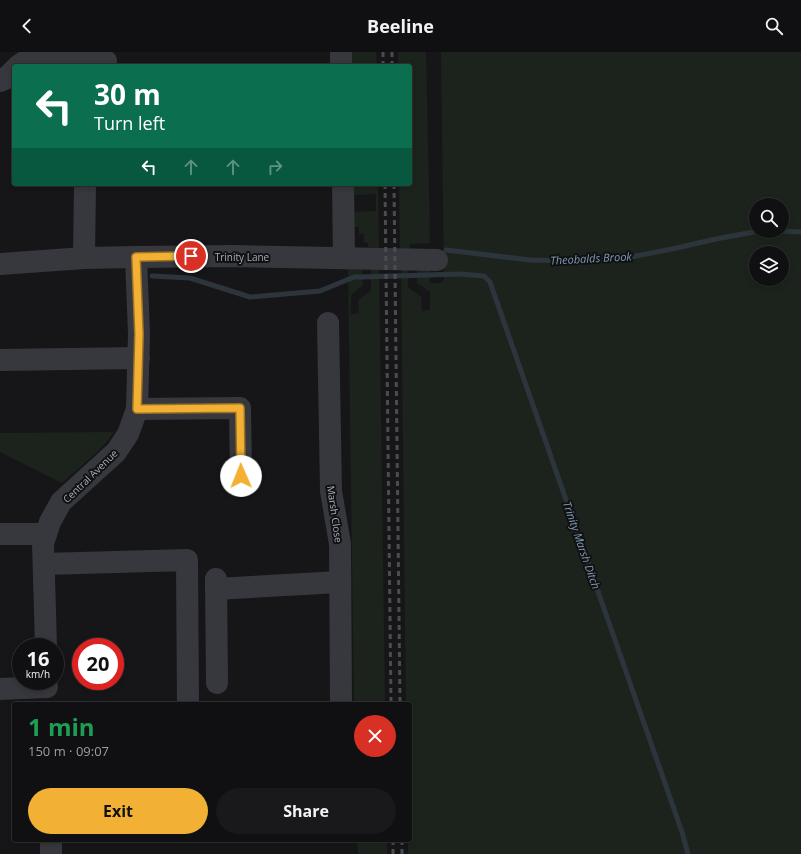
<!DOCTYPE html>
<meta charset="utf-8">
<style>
body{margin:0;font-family:"Open Sans",sans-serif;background:#19191b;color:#f1f3f6;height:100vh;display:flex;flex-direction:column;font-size:15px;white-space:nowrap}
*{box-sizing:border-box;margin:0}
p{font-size:13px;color:#9c9d9f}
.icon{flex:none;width:22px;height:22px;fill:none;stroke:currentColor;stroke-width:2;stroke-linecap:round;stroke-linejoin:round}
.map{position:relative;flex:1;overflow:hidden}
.sheet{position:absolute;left:12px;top:650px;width:400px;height:140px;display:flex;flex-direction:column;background:#101012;border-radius:4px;box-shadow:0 2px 6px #0003,0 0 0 1px #303032}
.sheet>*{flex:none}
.hud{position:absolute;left:12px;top:12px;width:400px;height:122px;border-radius:4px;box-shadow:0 2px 6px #0003,0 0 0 1px #303032;background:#0b6e4f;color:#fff;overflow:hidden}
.tools{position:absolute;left:749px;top:146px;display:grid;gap:8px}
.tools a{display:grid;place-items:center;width:40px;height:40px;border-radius:50%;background:#101012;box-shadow:0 2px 6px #0003,0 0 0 1px #303032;font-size:20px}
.speed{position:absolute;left:12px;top:586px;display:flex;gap:8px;font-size:20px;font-weight:700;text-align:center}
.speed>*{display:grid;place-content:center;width:52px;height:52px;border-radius:50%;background:#101012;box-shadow:0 2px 6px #0003,0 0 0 1px #303032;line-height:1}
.speed small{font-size:10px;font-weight:400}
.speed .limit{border:6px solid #d22;background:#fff;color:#111}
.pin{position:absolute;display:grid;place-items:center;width:34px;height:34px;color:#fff;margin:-17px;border:2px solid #fff;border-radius:50%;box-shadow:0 1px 4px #0007}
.me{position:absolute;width:44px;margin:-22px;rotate:359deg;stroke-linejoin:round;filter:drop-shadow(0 0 3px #0008)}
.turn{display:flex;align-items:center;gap:14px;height:84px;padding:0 16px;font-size:18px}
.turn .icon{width:52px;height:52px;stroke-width:2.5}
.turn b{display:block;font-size:28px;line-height:34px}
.lanes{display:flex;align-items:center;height:38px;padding:0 16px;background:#0003;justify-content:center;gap:20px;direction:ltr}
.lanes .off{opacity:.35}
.round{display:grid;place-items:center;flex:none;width:42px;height:42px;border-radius:21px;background:#19191b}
.head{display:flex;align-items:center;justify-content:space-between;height:68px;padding:0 16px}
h1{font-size:24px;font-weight:700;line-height:30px;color:#1e9e55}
.primary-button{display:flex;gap:8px;margin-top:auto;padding:8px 16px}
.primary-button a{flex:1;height:46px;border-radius:24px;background:#f2b134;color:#111;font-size:16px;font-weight:700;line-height:46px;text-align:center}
.primary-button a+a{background:#19191b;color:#f1f3f6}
header{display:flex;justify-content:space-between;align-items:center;height:52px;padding:0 16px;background:#101012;font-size:18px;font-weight:700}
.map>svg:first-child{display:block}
.green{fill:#1c231d;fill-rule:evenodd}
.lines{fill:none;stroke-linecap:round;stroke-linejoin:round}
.stream{stroke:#2c353c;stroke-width:5}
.minor{stroke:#37383d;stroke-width:22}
.rail{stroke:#4a4c52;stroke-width:3;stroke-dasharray:5 4;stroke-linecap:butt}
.route-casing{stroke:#9d7322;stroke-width:10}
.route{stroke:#f2b134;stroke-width:7}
.labels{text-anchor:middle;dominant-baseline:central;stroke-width:4;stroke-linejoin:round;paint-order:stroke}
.street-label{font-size:10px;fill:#a8adb8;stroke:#111113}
.water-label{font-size:11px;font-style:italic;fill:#7f9bb3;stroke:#111113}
</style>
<header><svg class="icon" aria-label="back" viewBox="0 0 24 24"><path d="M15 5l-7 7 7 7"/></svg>Beeline<svg class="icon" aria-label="search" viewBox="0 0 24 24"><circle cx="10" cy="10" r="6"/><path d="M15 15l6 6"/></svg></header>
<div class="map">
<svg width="801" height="802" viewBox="0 0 801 802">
<rect width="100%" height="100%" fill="#161618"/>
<g class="green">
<polygon points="347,0 376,0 377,14 347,14"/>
<polygon points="398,0 426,0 430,191 410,192 409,201 400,201 399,132 410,132 410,14 398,14"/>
<path d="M441,0H801V802H408V788H410V652H406L401,217L408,215V235L421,245L422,259L430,258V240L417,231V215L430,214V231H440L444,228ZM756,153H782V179H756ZM756,201H782V227H756Z"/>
<polygon points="354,132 378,132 379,199 374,199 374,195 368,195 368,191 364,190 364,182 359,182 359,175 348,175 352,160 376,159 376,142 354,143"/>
<polygon points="348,216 362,216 363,233 351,243 351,262 359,261 358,248 371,239 371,216 379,218 385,652 354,652"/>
<path d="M114,380C101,400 79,415 62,431L0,400V381Z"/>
<polygon points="357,788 387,788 387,802 358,802"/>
</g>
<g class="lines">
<g class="stream">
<polyline points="782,179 801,180"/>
<polyline points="446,198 530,208 580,209 626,206 672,197 716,187 759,179"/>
<polyline points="152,224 190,226 250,245 320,239 354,225 360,225 460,222 484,224 490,230 682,780 688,802"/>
</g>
<g class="minor">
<polyline points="341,0 341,14"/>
<polyline points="18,14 28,7 36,4 81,1 91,1 106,9"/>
<polyline points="0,29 5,27 14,18"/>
<polyline points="343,132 344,206"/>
<polyline points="84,206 85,132"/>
<polyline points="0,212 84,206 136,205 233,204 437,208"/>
<polyline points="328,271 331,439 340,492 341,652"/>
<polyline points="0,308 139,306"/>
<polyline points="137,357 240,356 241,424"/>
<polyline points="0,482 46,482"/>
<polyline points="44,512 187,508 188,652"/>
<polyline points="216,527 217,631"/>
<polyline points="216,537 339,530"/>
<polyline points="46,595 43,491 50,470 61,450 116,400 128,382 137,357 139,282 136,205"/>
<polyline points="0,637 47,635"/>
<polyline points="51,788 51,802"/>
</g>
<g class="rail">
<polyline points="383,0 383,14"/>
<polyline points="392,0 392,14"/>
<polyline points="385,132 391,652"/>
<polyline points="394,132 400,652"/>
<polyline points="393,788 393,802"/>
<polyline points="402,788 402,802"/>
</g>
</g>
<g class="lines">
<g class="route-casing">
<polyline id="route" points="191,204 136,205 139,282 137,357 240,356 241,424"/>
</g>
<use href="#route" class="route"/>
</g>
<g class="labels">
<g class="street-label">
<text x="242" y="205">Trinity Lane</text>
<text transform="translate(90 424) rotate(-44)">Central Avenue</text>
<text transform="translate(335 462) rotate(82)">Marsh Close</text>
</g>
<g class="water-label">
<text transform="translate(591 206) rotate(-3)">Theobalds Brook</text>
<text transform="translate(582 493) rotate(71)">Trinity Marsh Ditch</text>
</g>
</g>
</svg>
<div class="tools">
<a><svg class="icon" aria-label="search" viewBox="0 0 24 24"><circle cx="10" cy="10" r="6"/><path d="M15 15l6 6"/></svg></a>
<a><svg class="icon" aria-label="layers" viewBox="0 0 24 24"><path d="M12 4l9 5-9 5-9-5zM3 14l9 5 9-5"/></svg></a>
</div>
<div class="speed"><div>16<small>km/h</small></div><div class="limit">20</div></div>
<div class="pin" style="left:191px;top:204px;background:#d93025"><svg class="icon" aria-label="arrive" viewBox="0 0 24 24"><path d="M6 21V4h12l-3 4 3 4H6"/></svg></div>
<svg class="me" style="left:241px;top:424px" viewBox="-20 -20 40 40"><circle r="19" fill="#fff"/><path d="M0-13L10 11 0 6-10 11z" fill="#f2b134"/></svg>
<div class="hud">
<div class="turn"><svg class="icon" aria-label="left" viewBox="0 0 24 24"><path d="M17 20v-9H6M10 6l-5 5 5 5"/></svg><div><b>30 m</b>Turn left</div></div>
<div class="lanes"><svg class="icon" aria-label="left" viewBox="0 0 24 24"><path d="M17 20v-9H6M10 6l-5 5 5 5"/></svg><svg class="icon off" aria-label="ahead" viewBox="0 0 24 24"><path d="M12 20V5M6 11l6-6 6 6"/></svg><svg class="icon off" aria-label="ahead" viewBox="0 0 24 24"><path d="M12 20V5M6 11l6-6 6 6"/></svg><svg class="icon off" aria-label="right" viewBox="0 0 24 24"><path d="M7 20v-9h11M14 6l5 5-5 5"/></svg></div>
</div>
<section class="sheet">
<div class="head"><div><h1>1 min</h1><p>150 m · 09:07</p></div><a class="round" style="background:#d93025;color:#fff"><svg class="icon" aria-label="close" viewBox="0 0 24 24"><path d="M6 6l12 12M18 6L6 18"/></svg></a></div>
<div class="primary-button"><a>Exit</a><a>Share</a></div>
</section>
</div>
